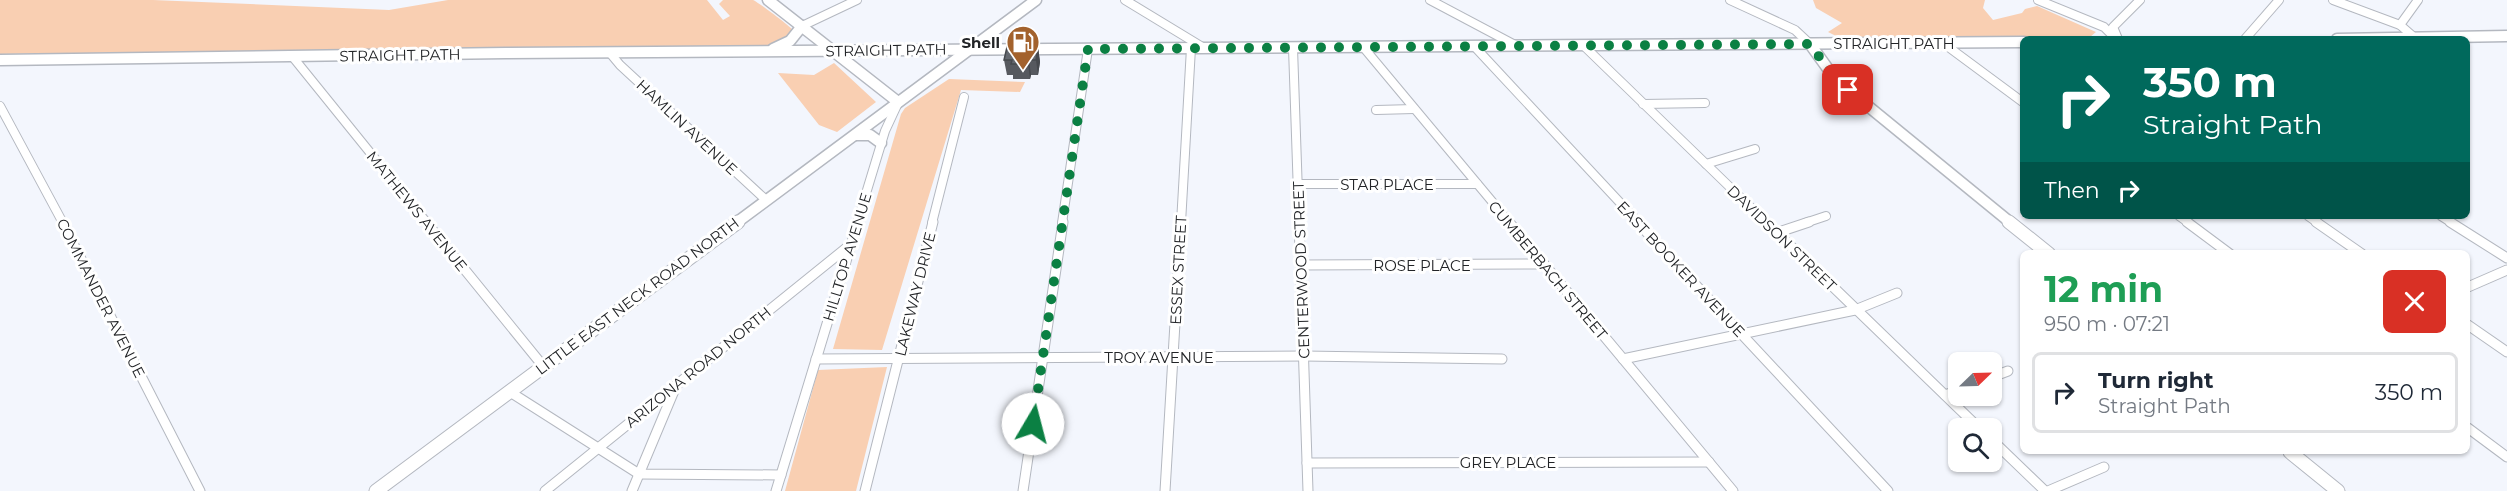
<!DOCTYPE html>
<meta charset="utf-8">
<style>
body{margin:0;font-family:Montserrat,sans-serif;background:#f6f6f7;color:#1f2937;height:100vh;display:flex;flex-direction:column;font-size:22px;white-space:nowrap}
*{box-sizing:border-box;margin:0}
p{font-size:20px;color:#747a83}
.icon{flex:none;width:33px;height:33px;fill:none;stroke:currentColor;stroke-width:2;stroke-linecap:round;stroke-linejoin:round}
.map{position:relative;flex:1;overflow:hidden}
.side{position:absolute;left:2020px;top:250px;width:450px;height:204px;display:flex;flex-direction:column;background:#fff;border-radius:9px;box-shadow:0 2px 4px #0004}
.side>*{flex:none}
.banner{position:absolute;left:2020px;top:36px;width:450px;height:183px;border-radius:9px;box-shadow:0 2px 4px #0004;background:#00695c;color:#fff;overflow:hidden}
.needle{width:39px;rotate:67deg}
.tools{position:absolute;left:1948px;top:352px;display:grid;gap:12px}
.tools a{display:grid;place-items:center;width:54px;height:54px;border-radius:9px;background:#fff;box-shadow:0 2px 4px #0004;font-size:30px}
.pin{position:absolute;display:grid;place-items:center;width:51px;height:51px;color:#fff;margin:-26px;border-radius:12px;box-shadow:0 3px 9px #0006}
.me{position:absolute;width:66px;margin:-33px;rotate:8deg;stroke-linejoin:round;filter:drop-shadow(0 0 4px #0008)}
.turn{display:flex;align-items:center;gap:21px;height:126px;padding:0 24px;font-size:27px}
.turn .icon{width:78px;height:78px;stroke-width:2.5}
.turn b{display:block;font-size:42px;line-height:51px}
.then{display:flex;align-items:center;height:57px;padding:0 24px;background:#0003;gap:12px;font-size:22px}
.round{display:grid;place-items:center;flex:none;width:63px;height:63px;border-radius:9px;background:#f6f6f7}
.overview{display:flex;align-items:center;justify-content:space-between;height:102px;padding:0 24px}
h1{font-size:36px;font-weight:700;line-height:45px;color:#1e9e55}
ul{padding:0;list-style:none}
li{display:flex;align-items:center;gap:18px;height:81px;margin:0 12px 9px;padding:0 12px;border:3px solid #e0e1e3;border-radius:9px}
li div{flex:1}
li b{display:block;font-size:22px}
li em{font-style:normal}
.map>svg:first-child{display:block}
.green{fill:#f9cfb2}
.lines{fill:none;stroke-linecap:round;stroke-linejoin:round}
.street-far1-casing{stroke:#b4b8c0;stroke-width:10}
.street-casing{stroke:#b4b8c0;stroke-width:11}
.secondary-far1-casing{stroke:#b4b8c0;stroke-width:13}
.secondary-casing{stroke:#b4b8c0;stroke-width:15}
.street-far1{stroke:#fff;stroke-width:8}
.street{stroke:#fff;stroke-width:9}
.secondary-far1{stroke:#fff;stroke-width:10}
.secondary{stroke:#fff;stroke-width:13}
.wall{fill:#56595f}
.shaded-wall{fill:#46494e}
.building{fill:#64686f;stroke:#46494e;stroke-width:1.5}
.route{stroke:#0b8043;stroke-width:10;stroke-dasharray:0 18}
.labels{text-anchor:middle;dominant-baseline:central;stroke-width:6;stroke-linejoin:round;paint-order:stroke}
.poi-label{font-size:15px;font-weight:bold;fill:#222427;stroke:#fff;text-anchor:end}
.street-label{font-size:15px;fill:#222427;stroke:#fff}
</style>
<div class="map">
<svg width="2507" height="491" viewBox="0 0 2507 491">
<rect width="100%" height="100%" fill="#f3f6fd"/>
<g class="green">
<path d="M0,0H153L389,10L448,0H707L723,20L730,16L719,4L723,0C731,0 745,0 753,0C758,2 790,26 793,30L791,36L777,44L766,46L0,54Z"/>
<polygon points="1813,0 1985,0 1983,8 1993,20 2022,13 2025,9 2037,6 2096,32 2090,37 1846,41 1828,32 1842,23 1816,8"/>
<polygon points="834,63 876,102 837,132 819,125 778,73 814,75"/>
<polygon points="949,79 1025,82 1020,92 961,90 882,350 833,349 901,114 905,108"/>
<polygon points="887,367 856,491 785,491 818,370"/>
</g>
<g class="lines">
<g class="street-far1-casing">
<g id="street-far1">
<polyline points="1125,0 1204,48"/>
<polyline points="1430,0 1515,45"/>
<polyline points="1730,0 1795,30 1810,44"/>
<polyline points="2038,0 2104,27 2116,39"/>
<polyline points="2333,0 2400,25 2415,38"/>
<polyline points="2400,25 2418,0"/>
<polyline points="802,26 857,0"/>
<polyline points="2118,39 2113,27 2140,0"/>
<polyline points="2245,39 2279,0"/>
<polyline points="1943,43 2024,103"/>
<polyline points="1474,46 1639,223"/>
<polyline points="1585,47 1767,223"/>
<polyline points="1293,48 1299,223"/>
<polyline points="1364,48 1510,223"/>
<polyline points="610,53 620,65 766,200"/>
<polyline points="292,56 427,223"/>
<polyline points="1643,104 1705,103"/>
<polyline points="0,106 63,223"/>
<polyline points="1376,110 1414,109"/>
<polyline points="1706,164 1755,149"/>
<polyline points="1298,184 1477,184"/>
<polyline points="2179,216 2189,223"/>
<polyline points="2308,216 2318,223"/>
<polyline points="2441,216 2452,223"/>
<polyline points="857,223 885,131 898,103"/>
<polyline points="932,223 964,97"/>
<polyline points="1062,223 1088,49"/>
<polyline points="1181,223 1191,48"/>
<polyline points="1805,223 1826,216"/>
</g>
</g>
<g class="street-casing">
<g id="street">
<polyline points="62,222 200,491"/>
<polyline points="426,222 543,366"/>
<polyline points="1299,222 1308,491"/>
<polyline points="1509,222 1733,491"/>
<polyline points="1637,222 1888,491"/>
<polyline points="1766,222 1980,429"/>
<polyline points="2187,222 2230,254"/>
<polyline points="2316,222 2362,254"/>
<polyline points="2450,222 2507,258"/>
<polyline points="1776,233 1809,222"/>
<polyline points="1301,265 1544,264"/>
<polyline points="2468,287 2507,270"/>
<polyline points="2468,325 2507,352"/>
<polyline points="816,359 1304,356 1502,359"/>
<polyline points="1623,359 1855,310 1897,293"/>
<polyline points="1992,377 2008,371"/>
<polyline points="510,392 639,474 781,475"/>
<polyline points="1945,395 1959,390"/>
<polyline points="2468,428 2507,457"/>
<polyline points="1992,440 2045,491"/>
<polyline points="1307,463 1709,462"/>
<polyline points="545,491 850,245"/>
<polyline points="632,491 676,386"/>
<polyline points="776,491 858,222"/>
<polyline points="865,491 933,222"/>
<polyline points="1023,491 1063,222"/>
<polyline points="1165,491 1181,222"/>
<polyline points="2048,491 2104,467"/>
</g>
</g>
<g class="secondary-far1-casing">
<g id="secondary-far1">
<polyline points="768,0 898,102"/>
<polyline points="2337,39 2507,36"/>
<polyline points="1810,44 1836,80 2011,223"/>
<polyline points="773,49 790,41 802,26"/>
<polyline points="0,60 506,53 2024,42"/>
<polyline points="856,135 870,135 881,143"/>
<polyline points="736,223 1036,0"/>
</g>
</g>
<g class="secondary-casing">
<g id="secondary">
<polyline points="2009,222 2049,254"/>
<polyline points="2290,452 2338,491"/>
<polyline points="376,491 738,222"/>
</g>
</g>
<use href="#street-far1" class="street-far1"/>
<use href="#street" class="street"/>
<use href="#secondary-far1" class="secondary-far1"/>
<use href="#secondary" class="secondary"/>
</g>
<polygon class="wall" points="1038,47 1040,62 1038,75 1031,75 1030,79 1013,79 1013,75 1007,75 1004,60"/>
<g class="shaded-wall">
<polygon points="1038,47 1040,62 1038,75 1036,60"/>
<polygon points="1029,60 1031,75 1030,79 1028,64"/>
</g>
<polygon class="building" points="1007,47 1038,47 1036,60 1029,60 1028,64 1011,64 1012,60 1004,60"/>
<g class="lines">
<polyline class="route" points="1033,424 1088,49 1810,44 1836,80 1848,90"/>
</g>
<defs>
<g id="fuel-pin" transform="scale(1.725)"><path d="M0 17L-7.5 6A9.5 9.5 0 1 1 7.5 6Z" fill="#a3622d" stroke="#fff"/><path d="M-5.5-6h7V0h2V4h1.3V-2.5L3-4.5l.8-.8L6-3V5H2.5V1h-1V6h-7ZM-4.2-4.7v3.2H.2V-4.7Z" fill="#fff"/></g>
</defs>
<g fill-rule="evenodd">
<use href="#fuel-pin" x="1023" y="42"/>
</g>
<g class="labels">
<g class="poi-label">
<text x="1000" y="42">Shell</text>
</g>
<g class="street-label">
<text x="1894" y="43">STRAIGHT PATH</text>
<text transform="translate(886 50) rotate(-1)">STRAIGHT PATH</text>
<text transform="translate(400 55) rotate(-1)">STRAIGHT PATH</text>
<text transform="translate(687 127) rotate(43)">HAMLIN AVENUE</text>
<text x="1387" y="184">STAR PLACE</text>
<text transform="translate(417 211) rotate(51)">MATHEWS AVENUE</text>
<text transform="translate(1782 238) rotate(44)">DAVIDSON STREET</text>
<text transform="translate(847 257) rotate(-73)">HILLTOP AVENUE</text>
<text x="1422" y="265">ROSE PLACE</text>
<text transform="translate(1681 269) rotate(47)">EAST BOOKER AVENUE</text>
<text transform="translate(1178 270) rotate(-87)">ESSEX STREET</text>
<text transform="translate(1301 270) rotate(-92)">CENTERWOOD STREET</text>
<text transform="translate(1548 270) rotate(50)">CUMBERBACH STREET</text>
<text transform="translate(915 294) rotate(-76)">LAKEWAY DRIVE</text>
<text transform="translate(637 296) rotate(-37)">LITTLE EAST NECK ROAD NORTH</text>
<text transform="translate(101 298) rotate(63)">COMMANDER AVENUE</text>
<text x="1159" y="357">TROY AVENUE</text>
<text transform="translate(698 367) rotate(-39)">ARIZONA ROAD NORTH</text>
<text x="1508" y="462">GREY PLACE</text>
</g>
</g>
</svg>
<div class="tools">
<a><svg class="needle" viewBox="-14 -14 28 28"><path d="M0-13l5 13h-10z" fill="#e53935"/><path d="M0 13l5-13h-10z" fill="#747a83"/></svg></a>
<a><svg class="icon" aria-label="search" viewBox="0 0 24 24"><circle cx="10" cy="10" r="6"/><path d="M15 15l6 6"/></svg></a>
</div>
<div class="pin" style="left:1848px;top:90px;background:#d93025"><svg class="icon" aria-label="arrive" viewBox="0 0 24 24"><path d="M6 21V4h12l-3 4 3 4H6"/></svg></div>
<svg class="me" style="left:1033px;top:424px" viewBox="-20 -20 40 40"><circle r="19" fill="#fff"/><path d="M0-13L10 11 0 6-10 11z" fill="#0b8043"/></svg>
<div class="banner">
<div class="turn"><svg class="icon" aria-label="right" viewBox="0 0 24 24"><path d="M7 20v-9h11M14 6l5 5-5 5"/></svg><div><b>350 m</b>Straight Path</div></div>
<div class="then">Then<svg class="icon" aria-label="right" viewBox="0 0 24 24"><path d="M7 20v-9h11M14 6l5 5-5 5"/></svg></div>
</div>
<section class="side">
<div class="overview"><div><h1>12 min</h1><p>950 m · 07:21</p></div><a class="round" style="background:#d93025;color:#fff"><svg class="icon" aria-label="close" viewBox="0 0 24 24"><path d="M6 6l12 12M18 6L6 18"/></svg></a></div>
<ul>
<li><svg class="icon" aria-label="right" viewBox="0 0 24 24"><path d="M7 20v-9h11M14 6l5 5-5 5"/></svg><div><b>Turn right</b><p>Straight Path</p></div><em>350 m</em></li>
</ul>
</section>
</div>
